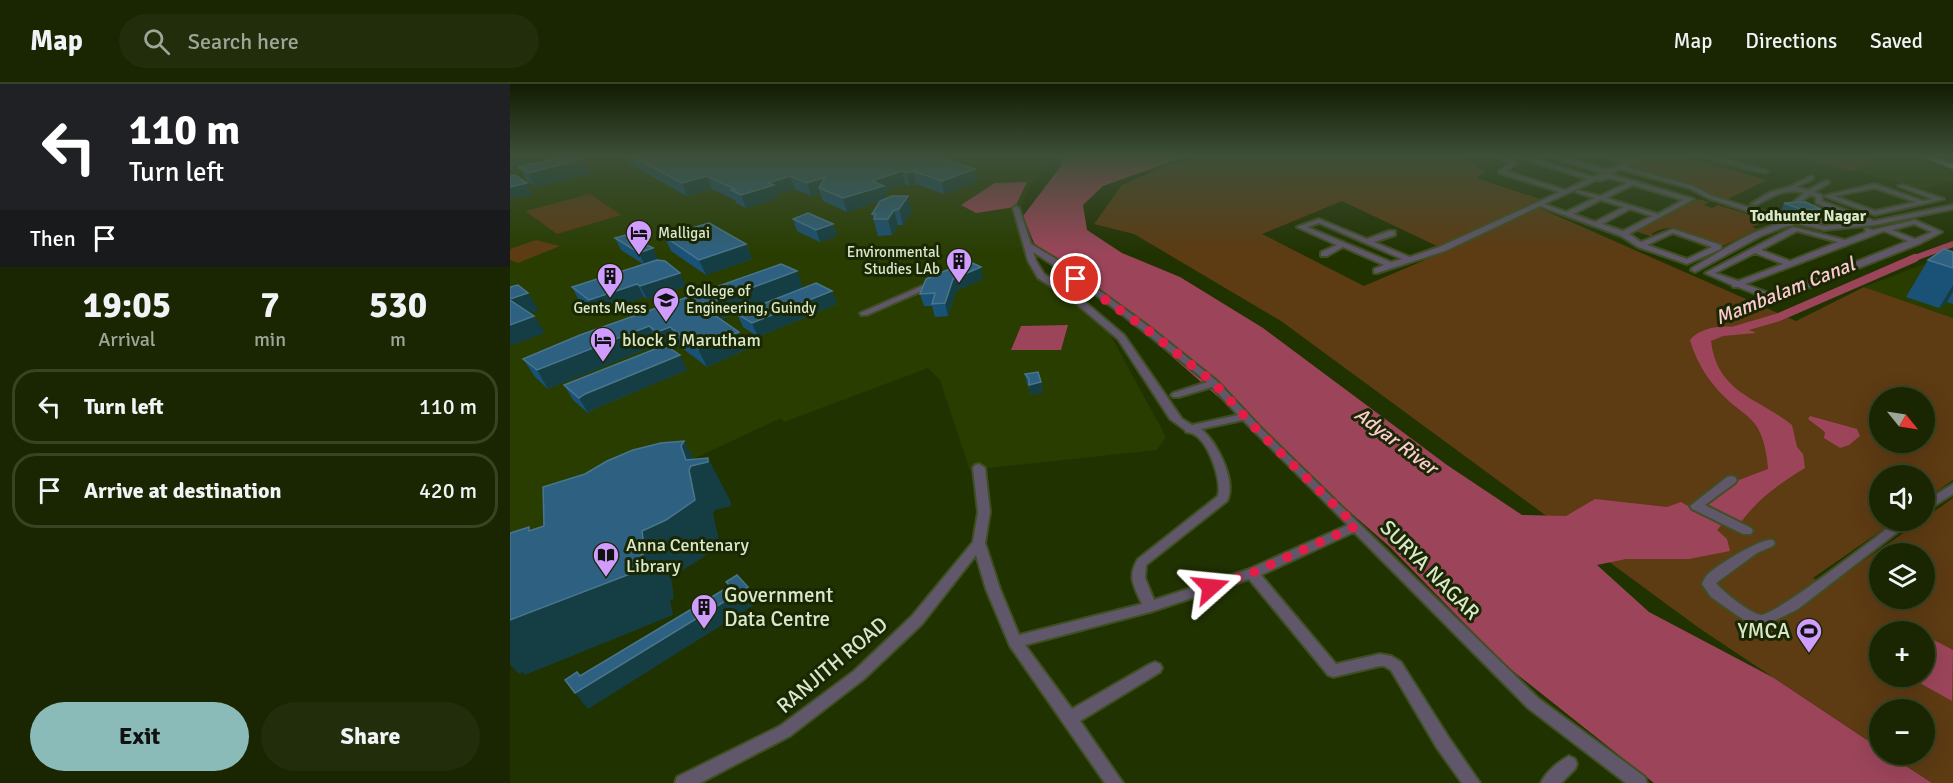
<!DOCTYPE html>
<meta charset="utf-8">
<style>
body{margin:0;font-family:Signika,sans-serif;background:#222e0b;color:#f1f3f6;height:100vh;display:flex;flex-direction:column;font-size:22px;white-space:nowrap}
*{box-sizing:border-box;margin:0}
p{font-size:20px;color:#9fa599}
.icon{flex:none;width:33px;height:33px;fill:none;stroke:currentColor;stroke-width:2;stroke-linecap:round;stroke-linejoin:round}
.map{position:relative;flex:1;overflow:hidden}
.panel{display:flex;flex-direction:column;background:#192601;width:510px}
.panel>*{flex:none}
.guide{background:#202124;color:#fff;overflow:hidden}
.needle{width:39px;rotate:120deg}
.tools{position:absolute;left:1359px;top:303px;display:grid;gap:12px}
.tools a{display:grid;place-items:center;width:66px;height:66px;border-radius:50%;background:#192601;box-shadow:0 6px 24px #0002,0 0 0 2px #374323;font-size:30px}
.pin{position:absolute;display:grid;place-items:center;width:51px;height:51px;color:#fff;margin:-26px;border:3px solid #fff;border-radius:50%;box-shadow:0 2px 6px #0007}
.me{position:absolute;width:66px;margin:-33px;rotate:72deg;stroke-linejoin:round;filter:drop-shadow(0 0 4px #0008)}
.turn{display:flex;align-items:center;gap:21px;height:126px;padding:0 30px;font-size:27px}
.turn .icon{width:78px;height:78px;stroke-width:2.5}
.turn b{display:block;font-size:42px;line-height:51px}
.then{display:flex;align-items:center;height:57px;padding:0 30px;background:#0003;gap:12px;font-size:22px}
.eta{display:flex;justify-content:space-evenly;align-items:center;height:102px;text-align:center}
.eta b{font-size:36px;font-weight:700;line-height:42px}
.primary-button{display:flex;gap:12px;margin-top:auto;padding:12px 30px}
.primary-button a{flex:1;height:69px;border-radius:36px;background:#8bbbb9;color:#111;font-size:24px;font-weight:700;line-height:69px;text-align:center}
.primary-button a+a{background:#222e0b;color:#f1f3f6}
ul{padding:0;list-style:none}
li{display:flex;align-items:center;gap:18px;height:75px;margin:0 12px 9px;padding:0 18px;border:3px solid #374323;border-radius:24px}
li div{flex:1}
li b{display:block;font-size:22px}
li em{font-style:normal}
header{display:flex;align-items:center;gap:36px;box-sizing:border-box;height:84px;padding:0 30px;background:#192601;border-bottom:2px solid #374323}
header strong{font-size:28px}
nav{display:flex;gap:33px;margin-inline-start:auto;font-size:21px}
.search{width:420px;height:54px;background:#222e0b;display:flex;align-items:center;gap:15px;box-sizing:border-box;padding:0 21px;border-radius:33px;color:#9fa599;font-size:22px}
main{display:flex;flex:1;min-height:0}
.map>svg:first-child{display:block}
.built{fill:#293d01}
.green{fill:#5d3b13;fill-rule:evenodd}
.water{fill:#9c455a}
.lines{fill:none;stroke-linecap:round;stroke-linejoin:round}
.canal-far1{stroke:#9c455a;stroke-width:6}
.canal{stroke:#9c455a;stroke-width:8}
.minor-casing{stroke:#3f4f22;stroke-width:4}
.major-casing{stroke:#3f4f22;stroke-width:2}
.minor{fill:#61576b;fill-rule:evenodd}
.major{fill:#9581a9;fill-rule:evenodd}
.wall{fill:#1a5177}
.shaded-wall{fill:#143e44}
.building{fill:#2e6181;stroke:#49768d;stroke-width:1.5}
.route{stroke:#e11d48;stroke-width:10;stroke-dasharray:0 18}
.labels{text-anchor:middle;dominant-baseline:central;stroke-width:6;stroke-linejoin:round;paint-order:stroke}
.far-poi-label{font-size:15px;fill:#dbe7cd;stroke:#1a2703;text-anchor:start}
.far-neighbourhood-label{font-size:16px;font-weight:bold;fill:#dbe7cd;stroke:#1a2703}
.poi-label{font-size:18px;fill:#dbe7cd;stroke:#1a2703;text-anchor:start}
.water-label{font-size:20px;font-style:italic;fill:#fdcad3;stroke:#1a2703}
.near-street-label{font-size:21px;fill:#dbe7cd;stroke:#1a2703}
.near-poi-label{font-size:21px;fill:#dbe7cd;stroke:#1a2703;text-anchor:start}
</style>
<header>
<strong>Map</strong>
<div class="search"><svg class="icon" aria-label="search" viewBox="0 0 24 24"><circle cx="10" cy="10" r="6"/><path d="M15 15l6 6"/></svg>Search here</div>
<nav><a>Map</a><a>Directions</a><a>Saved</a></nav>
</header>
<main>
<section class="panel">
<div class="guide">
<div class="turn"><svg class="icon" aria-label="left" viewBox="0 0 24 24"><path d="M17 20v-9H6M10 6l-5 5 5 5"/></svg><div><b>110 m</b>Turn left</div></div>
<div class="then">Then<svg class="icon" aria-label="arrive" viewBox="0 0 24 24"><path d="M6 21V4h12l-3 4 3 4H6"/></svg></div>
</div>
<div class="eta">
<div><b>19:05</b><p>Arrival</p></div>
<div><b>7</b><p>min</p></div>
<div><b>530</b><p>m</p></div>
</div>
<ul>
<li><svg class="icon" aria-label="left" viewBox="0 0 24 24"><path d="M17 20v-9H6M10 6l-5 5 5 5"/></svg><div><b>Turn left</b></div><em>110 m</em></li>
<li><svg class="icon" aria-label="arrive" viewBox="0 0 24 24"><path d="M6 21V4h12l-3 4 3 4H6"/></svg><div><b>Arrive at destination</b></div><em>420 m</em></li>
</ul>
<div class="primary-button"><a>Exit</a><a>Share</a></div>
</section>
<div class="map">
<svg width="1443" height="699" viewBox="0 0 1443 699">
<rect width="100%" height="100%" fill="#213201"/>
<g class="built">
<polygon points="0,72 545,72 546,75 521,100 512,121 504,123 519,177 526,192 567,217 600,250 656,353 647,366 460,386 430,296 418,284 274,338 271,334 0,460"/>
<polygon points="1282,72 1406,72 1443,87 1443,96 1415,105"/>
<polygon points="1443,169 1443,234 1354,203"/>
</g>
<g class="green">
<path d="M694,72H947L976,88L966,94L1030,115L929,163L832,117L752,150L854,202L931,169L1027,123L1286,237L1354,203L1443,234V396L1415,416L1414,392H1370V436L1385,437L1303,494L1317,502L1411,437L1414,436L1415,434L1443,414V699H1422L1379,671L1414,670V626H1370L1369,664L1189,544L771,237L624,150L584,140L612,101L656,82ZM1370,314H1414V358H1370ZM1370,470H1414V514H1370ZM1370,548H1414V592H1370Z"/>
<polygon points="1138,72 1170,72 1257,96 1216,116 1109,85"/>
<polygon points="1283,72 1352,72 1364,77 1343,87"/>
<polygon points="80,110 111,131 47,150 15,127"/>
<path d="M1188,115L1199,118L1194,121L1202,124L1208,121L1257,136L1242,143L1247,145L1213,162L1163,144C1153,144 1148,146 1141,150L1146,152L1143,153L1125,147Z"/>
<polygon points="26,156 50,162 8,179 0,176 0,165"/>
</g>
<g class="water">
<path d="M553,72H684L666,76L593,102L573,121L577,146L612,169L670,193L753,244L937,381L1012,431L1056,432L1085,415L1157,423L1171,418L1187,427L1229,396L1258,385C1257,371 1254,352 1245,340C1239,332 1228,325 1220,318C1201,301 1187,281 1180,256C1194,239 1228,240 1246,249L1213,252L1201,257C1207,309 1247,313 1282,341L1287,363L1293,370L1295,384C1270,399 1248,415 1231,438H1214L1207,446L1217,455L1220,467L1179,475H1116L1087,481L1139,528L1264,594L1369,664L1370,670L1379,671L1422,699H1144L994,580L880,463L635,249L524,159L513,132L551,82Z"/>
<polygon points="517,98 505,123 466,129 451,121 485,99"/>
<polygon points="558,241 551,266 501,266 511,242"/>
<polygon points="1300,332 1347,345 1350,352 1339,361 1330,364 1314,354 1315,348 1298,335"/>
<polygon points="1418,553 1443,566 1442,617 1399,593 1414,592 1415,559"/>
</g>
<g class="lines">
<polyline class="canal-far1" points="1402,175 1443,160"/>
<polyline class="canal" points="1225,246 1269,233 1405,174"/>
<g class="minor-casing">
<g id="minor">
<path d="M987,72H995L1007,79L996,87L1055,106L1078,95L1004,72H1013L1083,93L1092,89L1039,72H1048L1097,86L1114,79L1093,72C1101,72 1114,77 1120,76C1126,75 1129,72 1136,72L1115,83L1183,102L1202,112L1244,125L1294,137L1335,131L1306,119V113L1300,111L1286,121H1282V119L1294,109C1274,104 1263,112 1246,121L1241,120L1260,108L1279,103L1301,92L1303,93V95L1286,103L1298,106L1315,97H1319V99L1304,108L1312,111V117L1364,137L1443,121V125L1364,141L1314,146L1284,139L1283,141L1274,143L1251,152L1185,188L1181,186L1182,184C1210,168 1248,141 1280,138L1240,128L1198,114L1179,104L1110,85L1094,93L1100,90L1184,115L1119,150L1131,158L1163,145L1211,161V165L1177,180L1128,163L1111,152L1030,122L935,167L867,189H864V185L874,181L833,163L817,172H811V168L827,161L787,143L809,135L857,155L879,147H885V151L864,158L900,173L929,163L1050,108L989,89V87L1000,79ZM1100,94L1117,99L1090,112L1066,106V108L1085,114L1056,128L1034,120L1089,95V97ZM1123,101L1173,116L1148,130L1096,114ZM1091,116L1114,123L1085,138L1063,130ZM1120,125L1142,132L1113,147L1092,140ZM1343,134L1354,138L1314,142L1303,139ZM809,139L892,175L881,178L797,143ZM1163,149L1202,163L1177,175L1137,161Z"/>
<polygon points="1191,72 1201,72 1258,87 1255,89"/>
<polygon points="1433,72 1443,73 1443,77 1434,73"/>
<path d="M1365,100L1413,117L1423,115L1388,102L1393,101L1434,115L1365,131L1314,112ZM1365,104L1406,118L1365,127L1324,112Z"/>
<path d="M506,122L509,124L521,160L546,175L638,242L707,297L753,346L1028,614L1135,693L1137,699H1116L1018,624L844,448L751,491L826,580L870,570L881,572L891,578L939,654L970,699H952L927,664L881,586L874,582H870L823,593L818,591L739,495L640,528L515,561L562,625L640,580L645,578L650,580L652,584L650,588L570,637L613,699H595L500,562L476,505L466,471L412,540L354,595L280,652L190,699H165L167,693L270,642L344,587L402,532L463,458L468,428L463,384L465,381L469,380L475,384L480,428L475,459L490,505L509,551L632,520C624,502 617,493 628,475L708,412C712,397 699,359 685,351C683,349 680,349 676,348L675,346L660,335L608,255L563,217L528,194L518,177L503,124ZM523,168C584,206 641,253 697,298L663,309L661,311L663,313H669L702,303L728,331L682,341L672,335L614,251L569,213L534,190L526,177ZM733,336L838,441L737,486L644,516L635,494L636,481L717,417C727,397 707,358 691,345Z"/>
<path d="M1405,136L1432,148L1409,160L1267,216H1261L1228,203H1223L1222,201L1195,189L1283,143L1335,156L1356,148L1355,144L1363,146ZM1404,140L1422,148L1405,155L1382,146ZM1287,147L1328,158L1280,177L1251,166ZM1374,147L1398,157L1264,211L1235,200ZM1245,169L1273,180L1228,197L1205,189Z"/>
<polygon points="421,198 427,198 428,200 357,231 351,231 350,229"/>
<polygon points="1221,392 1225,393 1227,396 1225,399 1195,421 1241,444 1243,447 1241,450 1233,450 1182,425 1180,422 1217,393"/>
<polygon points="1443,400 1443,410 1414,428 1414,418"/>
<path d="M1388,436H1403L1288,525L1256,541L1241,540L1228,532L1201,513L1192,500C1193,498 1195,493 1197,491C1206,482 1252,453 1263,456L1265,459L1263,462L1247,469L1206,499C1212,507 1241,530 1251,531C1266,531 1369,451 1388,436Z"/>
<path d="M1059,672L1065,675L1067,680L1065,685L1051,699H1031C1035,689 1049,677 1059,672Z"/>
</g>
</g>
<g class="major-casing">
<polygon id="major" points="1411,72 1422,72 1443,80 1443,85"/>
</g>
<use href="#minor" class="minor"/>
<use href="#major" class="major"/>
</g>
<g class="wall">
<polygon points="0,72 38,72 18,78 19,80 81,90 26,103 17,97 9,83 0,86"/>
<polygon points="117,72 319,72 324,74 331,72 435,72 436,76 468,98 434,110 406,100 400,102 395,100 375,107 377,114 402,127 393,141 388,141 382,151 368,152 362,130 374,116 337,128 313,117 310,109 301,112 285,105 267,110 268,114 236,124 226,119 225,116 202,105 177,112 121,81"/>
<polygon points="1274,119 1311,125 1308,133 1289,134 1271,127"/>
<polygon points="283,135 323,140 327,152 310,158 287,147"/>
<polygon points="154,152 236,160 242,175 196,191 161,167"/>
<polygon points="105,154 148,176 176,202 137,215 134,213 86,230 69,216 62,203 133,180 111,166"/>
<polygon points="1443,168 1443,220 1437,218 1429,224 1396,213 1418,176"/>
<polygon points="473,195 446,207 438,232 425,233 422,222 414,222 410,210"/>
<polygon points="293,204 322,207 327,220 248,253 233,243 227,230 273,212 211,235 229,248 237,265 197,283 168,261 160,264 177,286 84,325 78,329 63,316 54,301 151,262 148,260 38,305 25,293 13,275"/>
<polygon points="515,290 531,298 533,308 521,311 519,303 517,300"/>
</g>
<g class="shaded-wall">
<polygon points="6,72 38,72 18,78 20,81 0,86 0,74"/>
<polygon points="431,72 435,72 436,78 430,74"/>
<polygon points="73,75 81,90 26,103 18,89"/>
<polygon points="465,85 468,98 434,110 432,97"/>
<polygon points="392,87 395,100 375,107 377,115 337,128 333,114 362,97"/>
<polygon points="403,87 406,100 400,102 397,89"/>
<polygon points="197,92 202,105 177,112 172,99"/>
<polygon points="280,92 285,105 267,110 268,114 236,124 231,111 258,99"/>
<polygon points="315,93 309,104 310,109 301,112 297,99"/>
<polygon points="17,99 23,111 0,115 0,103"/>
<polygon points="398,112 402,127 393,141 389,125"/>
<polygon points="384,126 388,141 382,151 378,135"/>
<polygon points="323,140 327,152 310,158 306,146"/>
<polygon points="236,160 242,175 196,191 189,176"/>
<polygon points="143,164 149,177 135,182 129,169"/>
<polygon points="471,183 473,195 446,207 438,232 435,219 443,195"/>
<polygon points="287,187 293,204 207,236 195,221"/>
<polygon points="170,189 176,202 137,215 130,202"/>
<polygon points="127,200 134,213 86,230 79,216"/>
<polygon points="1443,201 1443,208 1437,218 1429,224"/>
<polygon points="322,207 327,220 248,253 242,239"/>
<polygon points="18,209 29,226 9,232 0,217 0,215"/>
<polygon points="24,232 35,249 0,262 0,241"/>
<polygon points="139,242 148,260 38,305 27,286"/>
<polygon points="160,243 168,261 156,266 147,248"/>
<polygon points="229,248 237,265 197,283 188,265"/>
<polygon points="170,271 177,286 84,325 78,329 69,314 75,310"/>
<polygon points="531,298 533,308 521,311 519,301"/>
<polygon points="174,357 187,381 198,374 221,418 221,422 205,426 203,430 210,461 183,480 161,492 164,515 160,516 163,531 15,591 13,588 9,590 0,580 0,536 131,471 132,447 176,376 171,362"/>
<polygon points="238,503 247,519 78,625 65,609"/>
</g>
<g class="building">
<polygon points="56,72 68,72 73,75 18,89 9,83"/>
<polygon points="122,72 319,72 324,74 331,72 431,72 430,74 465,85 432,97 403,87 397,89 392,87 362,97 374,102 333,114 309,104 315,93 297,99 280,92 258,99 264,101 231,111 221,106 225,105 197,92 172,99"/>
<polygon points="5,91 17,99 0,103 0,92"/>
<polygon points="382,112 398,112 389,125 384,126 378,135 364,135 366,130 362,130 370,117"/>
<polygon points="1295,118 1311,125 1293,126 1274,119"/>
<polygon points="298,129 323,140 306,146 283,135"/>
<polygon points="199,139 236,160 189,176 154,152"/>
<polygon points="116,151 143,164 129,169 105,154"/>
<polygon points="1434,165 1443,168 1443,184 1418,176"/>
<polygon points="147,176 155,177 170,189 130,202 127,200 79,216 62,203"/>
<polygon points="458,177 471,183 443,195 435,219 422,220 425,209 410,210 416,195"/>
<polygon points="271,180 287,187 195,221 203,226 200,228 229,248 188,265 160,243 147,248 139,242 27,286 13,275 70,251"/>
<polygon points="306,199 322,207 242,239 227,230"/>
<polygon points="8,201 18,209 0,215 0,203"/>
<polygon points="0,216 24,232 0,241"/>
<polygon points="155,261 170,271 75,310 69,314 54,301"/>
<polygon points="528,288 531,298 519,301 519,295 515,290"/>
<polygon points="174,357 171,362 176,376 198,374 198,378 181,382 179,386 185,416 156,436 132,447 135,469 131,471 133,485 0,536 0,449 19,443 19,447 34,442 33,403 75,390 97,377 123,366 151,359"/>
<polygon points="227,491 238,503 65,609 55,596 67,588 70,592 220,502 216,498"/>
</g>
<linearGradient id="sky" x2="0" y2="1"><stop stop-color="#121c01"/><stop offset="0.42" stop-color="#3d4f38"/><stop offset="1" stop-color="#3d4f38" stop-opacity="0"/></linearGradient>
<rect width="1443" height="170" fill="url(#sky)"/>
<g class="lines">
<polyline class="route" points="566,195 635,244 704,299 749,348 846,442 742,489 701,503"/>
</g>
<defs>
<g id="hotel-pin" transform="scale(1.35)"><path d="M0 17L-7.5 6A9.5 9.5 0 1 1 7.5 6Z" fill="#d09dff" stroke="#1a2703"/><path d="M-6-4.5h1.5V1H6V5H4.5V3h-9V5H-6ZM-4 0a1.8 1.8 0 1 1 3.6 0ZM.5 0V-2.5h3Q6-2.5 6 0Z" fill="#111"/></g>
<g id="building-pin" transform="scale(1.35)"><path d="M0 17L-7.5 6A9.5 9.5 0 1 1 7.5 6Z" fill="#d09dff" stroke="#1a2703"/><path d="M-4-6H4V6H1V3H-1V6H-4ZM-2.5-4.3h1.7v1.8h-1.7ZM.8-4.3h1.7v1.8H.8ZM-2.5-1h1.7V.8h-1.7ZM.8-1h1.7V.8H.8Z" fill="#111"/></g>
<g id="university-pin" transform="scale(1.35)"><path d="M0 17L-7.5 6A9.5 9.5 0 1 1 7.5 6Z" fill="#d09dff" stroke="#1a2703"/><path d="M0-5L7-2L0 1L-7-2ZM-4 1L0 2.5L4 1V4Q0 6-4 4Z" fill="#111"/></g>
<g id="library-pin" transform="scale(1.35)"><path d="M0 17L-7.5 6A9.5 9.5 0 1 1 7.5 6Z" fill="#d09dff" stroke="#1a2703"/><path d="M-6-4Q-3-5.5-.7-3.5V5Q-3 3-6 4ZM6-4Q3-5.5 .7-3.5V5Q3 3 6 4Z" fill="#111"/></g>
<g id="stadium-pin" transform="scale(1.35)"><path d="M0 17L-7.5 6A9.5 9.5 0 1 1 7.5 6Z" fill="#d09dff" stroke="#1a2703"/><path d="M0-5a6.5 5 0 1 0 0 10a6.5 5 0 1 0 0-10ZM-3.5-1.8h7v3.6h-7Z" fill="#111"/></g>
</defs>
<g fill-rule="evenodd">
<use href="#hotel-pin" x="129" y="149"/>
<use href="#building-pin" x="449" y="177"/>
<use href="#building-pin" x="100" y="192"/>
<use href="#university-pin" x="156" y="216"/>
<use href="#hotel-pin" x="93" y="256"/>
<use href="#library-pin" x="96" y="471"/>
<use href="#building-pin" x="194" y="523"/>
<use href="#stadium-pin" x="1299" y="547"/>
</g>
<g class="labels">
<g class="far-poi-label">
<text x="148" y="149">Malligai</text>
<text x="430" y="168" text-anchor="end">Environmental<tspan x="430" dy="17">Studies LAb</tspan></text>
<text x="176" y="207">College of<tspan x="176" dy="17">Engineering, Guindy</tspan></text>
<text x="100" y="224" text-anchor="middle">Gents Mess</text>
</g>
<g class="far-neighbourhood-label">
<text x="1298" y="132">Todhunter Nagar</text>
</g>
<g class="poi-label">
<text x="112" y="256">block 5 Marutham</text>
<text x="116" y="461">Anna Centenary<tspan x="116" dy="21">Library</tspan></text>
</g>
<g class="water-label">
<text transform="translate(1275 207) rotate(-22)">Mambalam Canal</text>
<text transform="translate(886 357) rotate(37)">Adyar River</text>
</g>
<g class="near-street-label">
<text transform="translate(920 486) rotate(45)">SURYA NAGAR</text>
<text transform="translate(322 581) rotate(-40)">RANJITH ROAD</text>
</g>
<g class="near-poi-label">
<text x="214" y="511">Government<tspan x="214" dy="24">Data Centre</tspan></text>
<text x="1280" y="547" text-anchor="end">YMCA</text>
</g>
</g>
</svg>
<div class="tools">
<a><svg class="needle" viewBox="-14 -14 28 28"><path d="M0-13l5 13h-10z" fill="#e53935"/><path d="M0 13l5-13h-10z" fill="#9fa599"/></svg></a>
<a><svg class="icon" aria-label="sound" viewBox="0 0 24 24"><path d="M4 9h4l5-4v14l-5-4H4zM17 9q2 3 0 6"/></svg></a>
<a><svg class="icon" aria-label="layers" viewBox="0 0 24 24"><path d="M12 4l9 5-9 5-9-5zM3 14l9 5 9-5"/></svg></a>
<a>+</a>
<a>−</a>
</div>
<div class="pin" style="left:566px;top:195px;background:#d93025"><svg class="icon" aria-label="arrive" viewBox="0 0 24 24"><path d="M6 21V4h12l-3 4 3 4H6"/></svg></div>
<svg class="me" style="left:701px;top:503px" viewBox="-20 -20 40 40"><path d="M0-17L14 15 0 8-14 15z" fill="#e11d48" stroke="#fff" stroke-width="4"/></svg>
</div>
</main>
